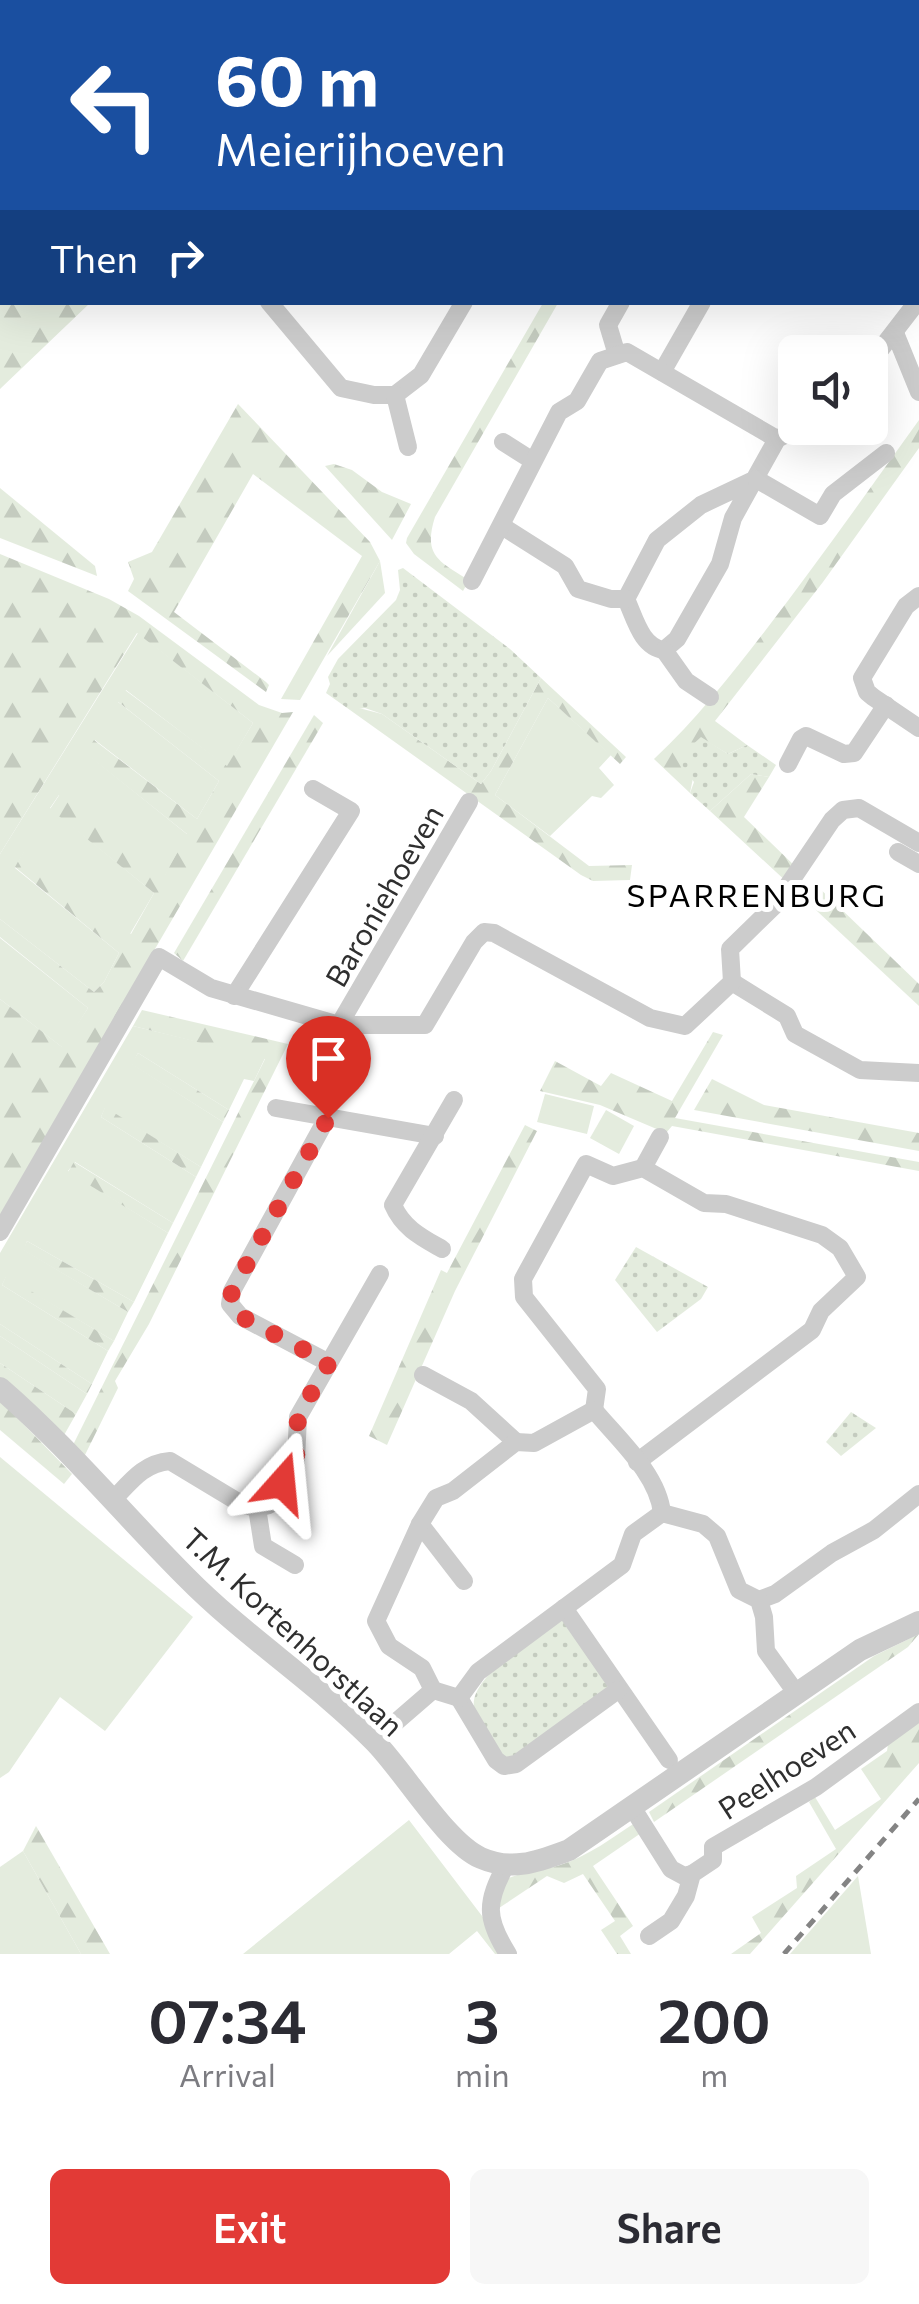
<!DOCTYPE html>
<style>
body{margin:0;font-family:Commissioner,sans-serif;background:#f7f7f7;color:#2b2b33;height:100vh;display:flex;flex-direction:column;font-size:38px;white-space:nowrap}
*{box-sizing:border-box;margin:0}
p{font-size:32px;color:#7c7c81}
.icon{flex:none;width:55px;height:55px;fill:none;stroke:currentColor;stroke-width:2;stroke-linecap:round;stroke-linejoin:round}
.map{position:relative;height:1954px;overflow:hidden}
.panel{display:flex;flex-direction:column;background:#fff;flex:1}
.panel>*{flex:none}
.guide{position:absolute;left:0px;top:0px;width:920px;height:305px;box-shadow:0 10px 40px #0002;background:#1a4fa0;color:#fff;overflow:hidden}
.fabs{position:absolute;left:778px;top:335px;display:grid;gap:20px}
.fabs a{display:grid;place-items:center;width:110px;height:110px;border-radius:15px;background:#fff;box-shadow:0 10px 40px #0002;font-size:50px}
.pin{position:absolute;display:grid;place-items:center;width:85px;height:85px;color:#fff;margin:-102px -42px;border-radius:50% 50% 50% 0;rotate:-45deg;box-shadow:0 0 10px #0007}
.pin .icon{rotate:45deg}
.me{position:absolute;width:110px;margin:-55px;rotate:18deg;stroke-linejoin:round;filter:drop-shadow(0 0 8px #0008)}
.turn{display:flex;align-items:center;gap:35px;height:210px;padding:0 50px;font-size:45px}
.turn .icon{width:130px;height:130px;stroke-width:2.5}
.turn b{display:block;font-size:70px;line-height:85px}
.then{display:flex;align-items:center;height:95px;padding:0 50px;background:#0003;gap:20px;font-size:38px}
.eta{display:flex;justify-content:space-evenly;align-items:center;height:170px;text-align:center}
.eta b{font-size:60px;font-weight:600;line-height:70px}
.primary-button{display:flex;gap:20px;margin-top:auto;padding:20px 50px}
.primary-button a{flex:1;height:115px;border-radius:15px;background:#e23a36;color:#fff;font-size:40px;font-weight:600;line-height:115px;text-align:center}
.primary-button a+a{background:#f7f7f7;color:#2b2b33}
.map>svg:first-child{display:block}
.green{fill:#e4ecde}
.forest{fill:url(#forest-firs)}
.park{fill:url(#park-dots)}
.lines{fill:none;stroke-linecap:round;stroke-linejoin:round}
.minor{stroke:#ccc;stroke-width:18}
.tertiary{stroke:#ccc;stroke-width:22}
.rail{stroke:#848484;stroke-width:5;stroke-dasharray:10 8;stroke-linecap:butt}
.route{stroke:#e23a36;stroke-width:18;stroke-dasharray:0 32.4}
.labels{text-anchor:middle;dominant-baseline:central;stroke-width:10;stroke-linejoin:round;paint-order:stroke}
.street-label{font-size:30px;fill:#2f2f2f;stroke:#fff}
.neighbourhood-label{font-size:32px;letter-spacing:2.5px;fill:#000;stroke:#fff}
</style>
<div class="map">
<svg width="919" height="1954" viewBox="0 0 919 1954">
<defs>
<pattern id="forest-firs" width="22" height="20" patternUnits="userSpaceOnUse" patternTransform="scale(2.5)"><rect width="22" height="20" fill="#e4ecde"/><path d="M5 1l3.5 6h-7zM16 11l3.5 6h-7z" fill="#c4cbbf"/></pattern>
<pattern id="park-dots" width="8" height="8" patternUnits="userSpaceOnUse" patternTransform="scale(2.5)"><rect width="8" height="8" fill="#e4ecde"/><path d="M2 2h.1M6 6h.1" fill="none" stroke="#c4cbbf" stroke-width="1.8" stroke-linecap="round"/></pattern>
</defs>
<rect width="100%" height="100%" fill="#fff"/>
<g class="green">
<polygon points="380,561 385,593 327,656"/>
<polygon points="138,633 253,723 227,767 126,690 118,702 219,781 197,819 95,740 86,753 188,835 165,876 59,795 50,808 154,893 130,934 24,852 15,868 119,953 104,982 94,992 0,919 0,854"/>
<polygon points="548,698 611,755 599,768 614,785 601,798 592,796 550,836 495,795"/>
<polygon points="0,938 88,1008 63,1048 0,999"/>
<polygon points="133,1026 265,1058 254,1081 244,1079 229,1110 138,1053 132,1064 223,1122 201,1167 105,1108 101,1117 196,1177 173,1223 75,1162 68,1171 168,1233 134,1302 27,1241 24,1250 128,1312 114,1341 6,1277 2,1285 108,1351 92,1384 0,1324 0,1253"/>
<polygon points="545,1094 594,1106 587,1134 537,1122"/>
<polygon points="606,1110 634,1126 619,1154 590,1138"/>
<polygon points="0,1336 87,1394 76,1414 0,1363"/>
<polygon points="0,1457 193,1617 105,1731 60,1697 9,1772 0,1778"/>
<polygon points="409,1820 511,1954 495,1954 477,1931 449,1954 243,1954"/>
<polygon points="23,1851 81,1954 0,1954 0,1867"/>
<polygon points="858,1876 871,1954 790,1954"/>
</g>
<g class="forest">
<polygon points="0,283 2,302 90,303 0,389"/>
<path d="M543,303H558L435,517C423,555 438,561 469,580L463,591L414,554L406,543L407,538Z"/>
<polygon points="238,404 370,542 380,561 300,700 281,699 362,556 253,474 174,612 266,682 269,685 266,692 128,591 134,579 128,562 152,552"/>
<path d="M919,420V448L823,582L715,721L747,745L728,754L701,738L690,793L654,759C696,720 730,676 765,631C818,562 868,491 919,420Z"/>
<polygon points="334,464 352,470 382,492 411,504 392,540 325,466"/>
<polygon points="0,488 95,566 97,576 0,538"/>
<polygon points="0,554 109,599 139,616 259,705 282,713 293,712 0,1215 0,999 62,1047 88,1008 0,937 0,919 94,992 104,982 119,953 15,867 24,851 131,934 154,893 50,809 60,794 165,875 187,834 85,753 94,740 197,819 219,781 117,701 125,690 227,766 253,723 137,633 0,854"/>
<polygon points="541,678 626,757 620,764 548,698 495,795 589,866 632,865 630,880 593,881 581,875 350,710 355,707 382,714 481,784 491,771"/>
<polygon points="314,715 323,723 183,961 174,953"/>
<polygon points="751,774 769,777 744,817 799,870 789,884 710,811"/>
<polygon points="813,882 919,984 919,1006 803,898"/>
<polygon points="142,1010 288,1044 149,1324 115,1381 118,1388 83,1459 72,1447 265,1059 133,1026"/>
<polygon points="713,1032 723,1035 675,1118 919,1162 919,1171 672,1126 666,1133 600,1105 540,1091 555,1061 601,1086 611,1073 672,1101"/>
<polygon points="138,1053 229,1110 223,1122 131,1064"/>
<polygon points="712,1079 764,1105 919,1133 919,1151 694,1110"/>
<polygon points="105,1107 201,1167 196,1177 101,1117"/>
<polygon points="525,1125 537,1131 455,1291 387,1445 369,1436 441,1270 447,1273"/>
<polygon points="74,1162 173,1223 168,1233 68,1172"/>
<polygon points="27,1241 134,1302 128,1312 23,1250"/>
<polygon points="6,1276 114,1341 108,1351 2,1285"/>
<polygon points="0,1324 92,1384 87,1394 0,1336"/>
<polygon points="0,1363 76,1414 63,1437 22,1394 0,1377"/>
<polygon points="0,1400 72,1474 64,1484 0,1430"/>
<polygon points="919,1634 908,1647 654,1822 649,1812 874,1656"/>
<polygon points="919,1722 919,1763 750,1954 731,1954 761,1933 752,1917 797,1888 796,1876 836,1849 809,1802 815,1797 835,1830 881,1799 861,1769 887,1751 888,1744"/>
<path d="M638,1821L644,1831L593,1866L633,1926L620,1936L631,1954H617L601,1930L615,1921L583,1874L564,1883L547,1876L499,1908V1883C518,1871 539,1872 560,1865C589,1856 613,1837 638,1821Z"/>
<polygon points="36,1826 110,1954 81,1954 23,1851"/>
</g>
<g class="park">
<polygon points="403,568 510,649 541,678 491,771 481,784 382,714 365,708 350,710 326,693 330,684 328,677 338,659 396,600 400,590 398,570"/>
<polygon points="701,737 728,754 747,745 776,765 769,777 751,774 710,811 690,793 694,782 677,759"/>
<polygon points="636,1247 708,1287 701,1299 657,1332 615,1280"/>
<polygon points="851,1412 876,1428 841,1456 826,1442"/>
<path d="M561,1618L616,1691L507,1761C498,1746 476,1724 474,1707C469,1677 539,1634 561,1618Z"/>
</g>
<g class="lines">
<g class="minor">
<polyline points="608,0 612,2"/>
<polyline points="347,2 349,0"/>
<polyline points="531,2 532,0"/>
<polyline points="709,2 710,0"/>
<polyline points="841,2 842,0"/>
<polyline points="269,302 341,388 374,395 395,395 421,375 464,302"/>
<polyline points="895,333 919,392"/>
<polyline points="617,355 608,325 621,302"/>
<polyline points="870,363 917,302"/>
<polyline points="662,372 702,302"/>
<polyline points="395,395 408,447"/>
<polyline points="503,442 533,461"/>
<path d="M756,479L701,505L657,540L626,599C635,618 641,647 664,650L677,639L720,564L733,518L777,439L799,428"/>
<polyline points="756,479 820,516 833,494 886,453"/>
<polyline points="502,526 565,566 578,589 611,599 626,599"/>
<polyline points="472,581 559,412 577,401 600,361 627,352 777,439"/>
<polyline points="919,596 906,606 862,678 867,692 873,697 919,728"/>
<polyline points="664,650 686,681 710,697"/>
<polyline points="788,764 801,739 806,736 844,754 854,753 886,705"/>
<polyline points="898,852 919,864"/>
<polyline points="732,982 787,1016 795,1034 860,1070 919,1073"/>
<polyline points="234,996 351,811 313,789"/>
<polyline points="339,1025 425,1025 474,942 484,932 494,933 650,1018 685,1026 732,982 730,949 774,906 832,820 843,810 859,808 919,843"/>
<polyline points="276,1108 435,1136"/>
<polyline points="327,1118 232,1291 230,1304 240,1316 329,1363"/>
<polyline points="643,1168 660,1137"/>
<polyline points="0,1232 159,957 211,988 339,1025 469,802"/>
<path d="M442,1249C421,1237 403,1228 393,1205L454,1100"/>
<polyline points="423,1375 471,1401 516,1442"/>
<polyline points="594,1410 597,1389 524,1297 523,1279 586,1164 613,1176 643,1168 704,1203 726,1204 822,1235 840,1248 857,1277 821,1311 812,1330 637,1462"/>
<path d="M113,1500C131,1481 144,1463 170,1461L243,1505L257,1508"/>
<polyline points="420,1524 464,1581"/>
<polyline points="295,1565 263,1546 257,1508 269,1505 296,1461 298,1417 380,1274"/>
<polyline points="759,1600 775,1594 832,1553 874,1530 919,1494"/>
<polyline points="564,1608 669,1760"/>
<path d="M433,1690L422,1668L389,1646L376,1621L420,1524L436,1498L453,1491L516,1442L534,1443L594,1410C618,1439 658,1474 662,1513"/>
<polyline points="459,1698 496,1760 504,1766 516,1764 618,1690"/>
<polyline points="374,1741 433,1690 459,1698 478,1672 622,1565 633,1534 662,1513 703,1524 717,1536 739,1590 759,1600 764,1617 766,1651 797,1694"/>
<polyline points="632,1807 671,1869 684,1876 692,1874"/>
<path d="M506,1865C486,1902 485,1918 508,1954"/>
<polyline points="649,1936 671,1921 686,1896 692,1874 713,1860 713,1847 816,1787 919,1712"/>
</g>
<path class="tertiary" d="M0,1388C67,1446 123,1514 186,1577C244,1636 316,1682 374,1741C404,1771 446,1843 481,1858C513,1872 539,1861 569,1850L860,1650L919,1622"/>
<polyline class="rail" points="784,1954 919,1799"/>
</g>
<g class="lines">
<polyline class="route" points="282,1483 296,1461 298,1416 329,1363 240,1316 230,1304 232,1291 328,1118"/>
</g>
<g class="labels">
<g class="street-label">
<text transform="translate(383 895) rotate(-60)">Baroniehoeven</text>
<text transform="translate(294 1631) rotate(43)">T.M. Kortenhorstlaan</text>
<text transform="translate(786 1768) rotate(-33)">Peelhoeven</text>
</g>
<g class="neighbourhood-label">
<text x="757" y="894">SPARRENBURG</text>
</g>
</g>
</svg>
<div class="fabs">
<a><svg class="icon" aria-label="sound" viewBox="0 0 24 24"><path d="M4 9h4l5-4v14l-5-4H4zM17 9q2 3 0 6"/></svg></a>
</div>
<div class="pin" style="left:328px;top:1118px;background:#d93025"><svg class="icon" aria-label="arrive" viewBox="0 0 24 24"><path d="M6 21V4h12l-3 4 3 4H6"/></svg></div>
<svg class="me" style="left:282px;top:1483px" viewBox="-20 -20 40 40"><path d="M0-17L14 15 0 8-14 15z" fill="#e23a36" stroke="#fff" stroke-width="4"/></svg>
<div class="guide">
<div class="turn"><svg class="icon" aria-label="left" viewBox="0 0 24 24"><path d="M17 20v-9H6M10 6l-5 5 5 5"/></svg><div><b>60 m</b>Meierijhoeven</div></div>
<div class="then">Then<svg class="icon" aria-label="right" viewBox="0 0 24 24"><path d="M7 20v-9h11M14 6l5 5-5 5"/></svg></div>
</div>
</div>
<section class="panel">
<div class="eta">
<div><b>07:34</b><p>Arrival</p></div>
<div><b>3</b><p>min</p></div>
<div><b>200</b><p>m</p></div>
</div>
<div class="primary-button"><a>Exit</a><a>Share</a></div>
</section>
